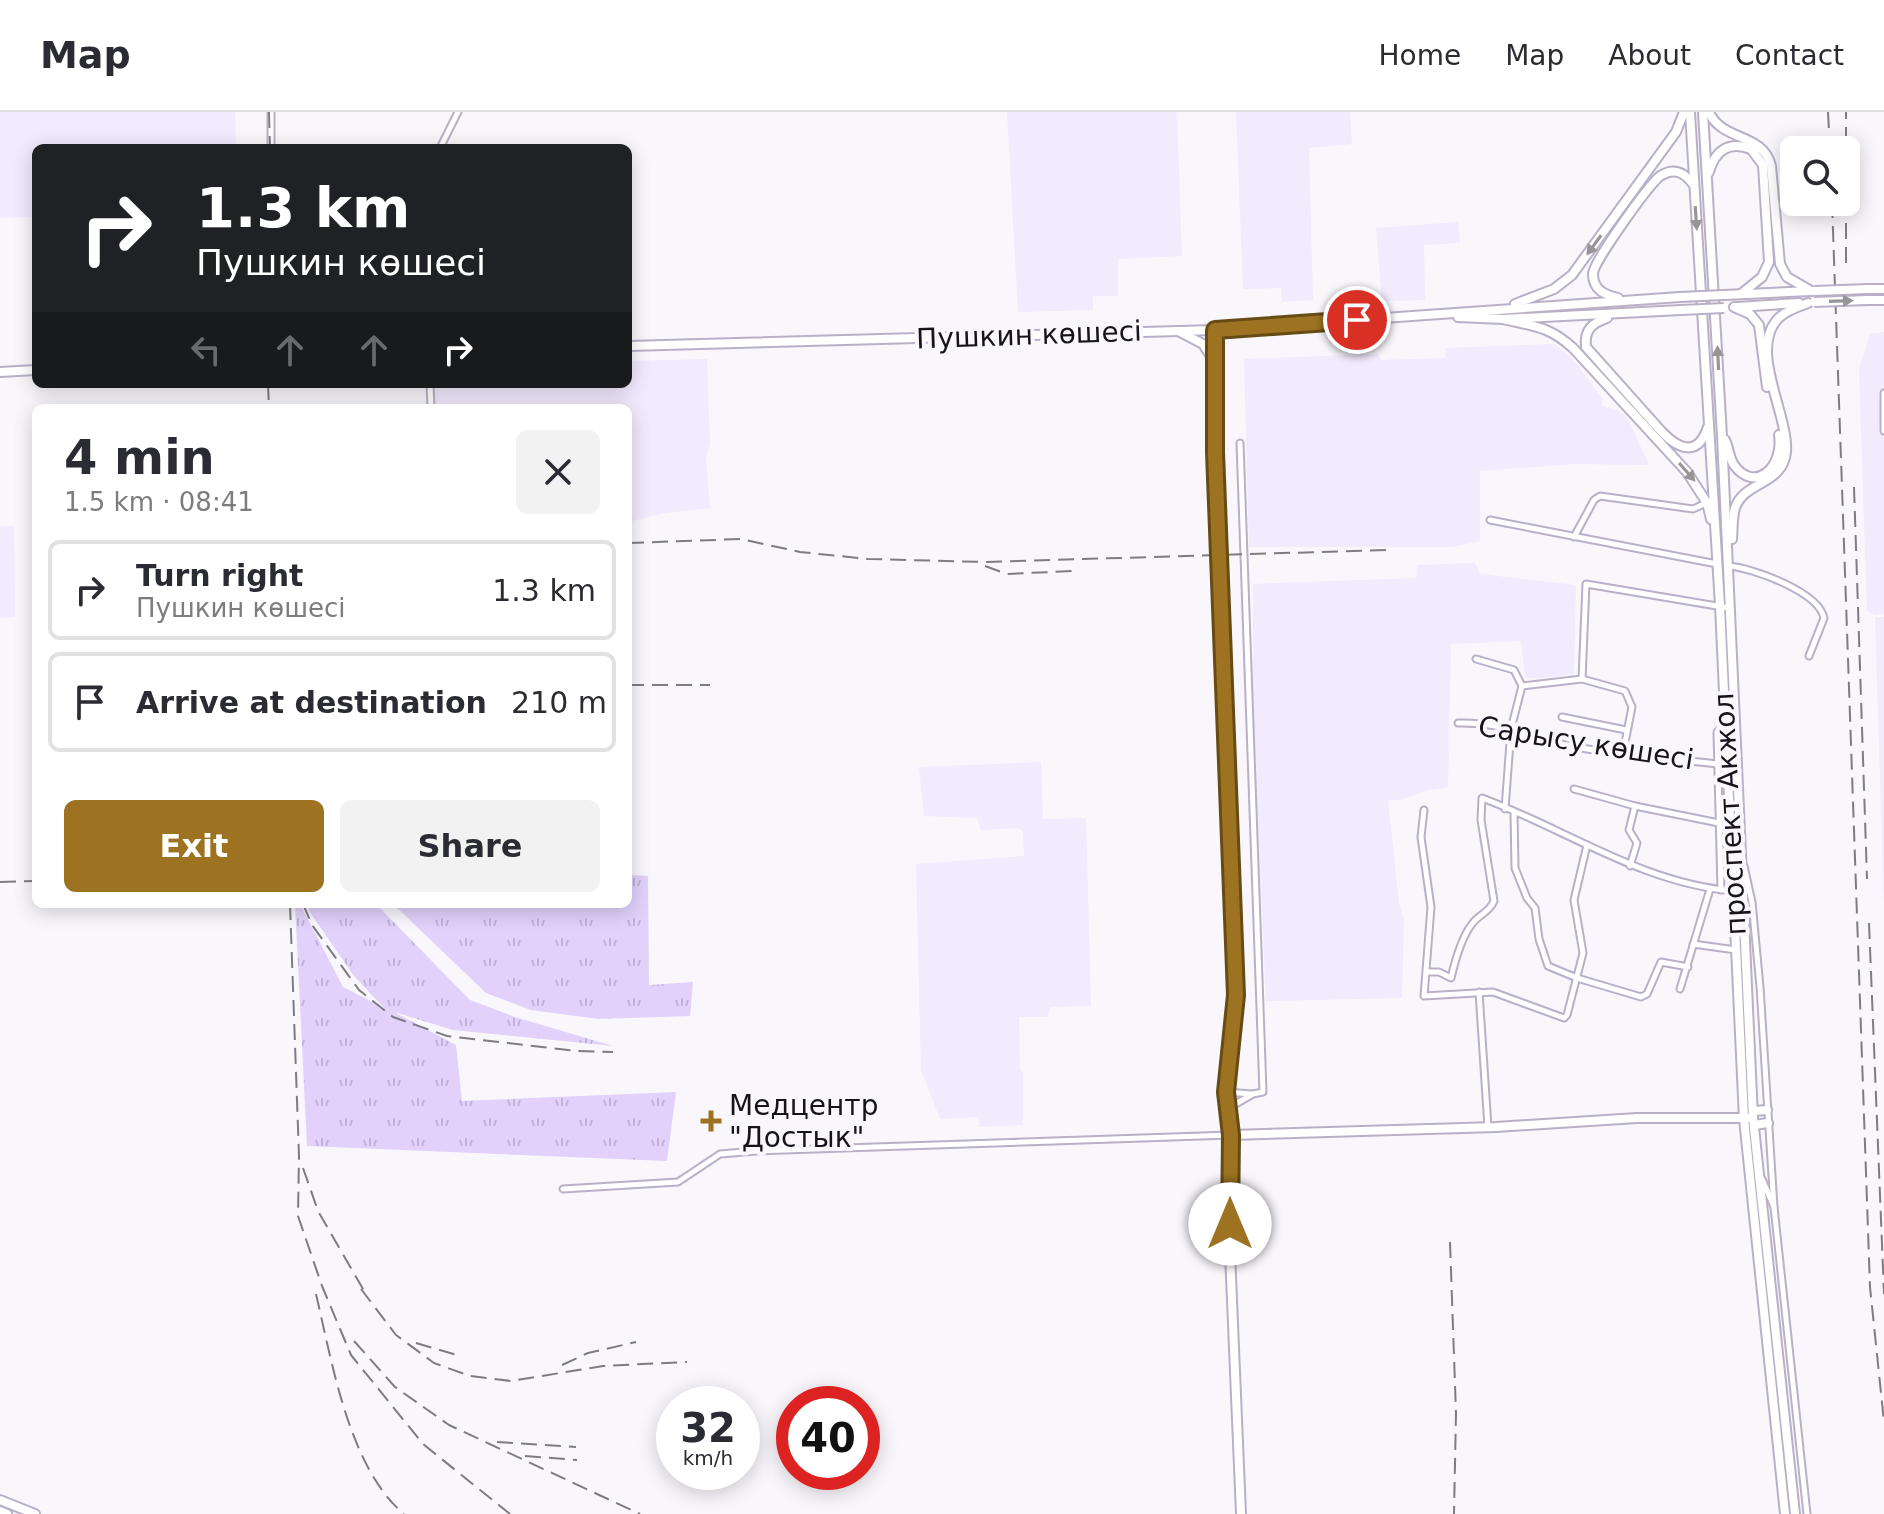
<!DOCTYPE html>
<meta charset="utf-8">
<style>
body{margin:0;font-family:"DejaVu Sans",sans-serif;background:#f2f2f3;color:#2b2b33;height:100vh;display:flex;flex-direction:column;font-size:30px;white-space:nowrap}
*{box-sizing:border-box;margin:0}
p{font-size:26px;color:#7c7c81}
.icon{flex:none;width:44px;height:44px;fill:none;stroke:currentColor;stroke-width:2;stroke-linecap:round;stroke-linejoin:round}
.map{position:relative;flex:1;overflow:hidden}
.drawer{position:absolute;left:32px;top:292px;width:600px;height:504px;display:flex;flex-direction:column;background:#fff;border-radius:12px;box-shadow:0 4px 20px #0003}
.drawer>*{flex:none}
.guide{position:absolute;left:32px;top:32px;width:600px;height:244px;border-radius:12px;box-shadow:0 4px 20px #0003;background:#202124;color:#fff;overflow:hidden}
.tools{position:absolute;left:1780px;top:24px;display:grid;gap:16px}
.tools a{display:grid;place-items:center;width:80px;height:80px;border-radius:12px;background:#fff;box-shadow:0 4px 20px #0003;font-size:40px}
.speed{position:absolute;left:656px;top:1274px;display:flex;gap:16px;font-size:40px;font-weight:700;text-align:center}
.speed>*{display:grid;place-content:center;width:104px;height:104px;border-radius:50%;background:#fff;box-shadow:0 4px 20px #0003;line-height:1}
.speed small{font-size:20px;font-weight:400}
.speed .limit{border:12px solid #d22;background:#fff;color:#111}
.pin{position:absolute;display:grid;place-items:center;width:68px;height:68px;color:#fff;margin:-34px;border:4px solid #fff;border-radius:50%;box-shadow:0 2px 8px #0007}
.me{position:absolute;width:88px;margin:-44px;rotate:0deg;stroke-linejoin:round;filter:drop-shadow(0 0 6px #0008)}
.turn{display:flex;align-items:center;gap:28px;height:168px;padding:0 32px;font-size:36px}
.turn .icon{width:104px;height:104px;stroke-width:2.5}
.turn b{display:block;font-size:56px;line-height:68px}
.lanes{display:flex;align-items:center;height:76px;padding:0 32px;background:#0003;justify-content:center;gap:40px;direction:ltr}
.lanes .off{opacity:.35}
.round{display:grid;place-items:center;flex:none;width:84px;height:84px;border-radius:12px;background:#f2f2f3}
.head{display:flex;align-items:center;justify-content:space-between;height:136px;padding:0 32px}
h1{font-size:48px;font-weight:800;line-height:60px}
.primary-button{display:flex;gap:16px;margin-top:auto;padding:16px 32px}
.primary-button a{flex:1;height:92px;border-radius:12px;background:#9d7321;color:#fff;font-size:32px;font-weight:800;line-height:92px;text-align:center}
.primary-button a+a{background:#f2f2f3;color:#2b2b33}
ul{padding:0;list-style:none}
li{display:flex;align-items:center;gap:24px;height:100px;margin:0 16px 12px;padding:0 16px;border:4px solid #e1e1e2;border-radius:12px}
li div{flex:1}
li b{display:block;font-size:30px}
li em{font-style:normal}
header{display:flex;align-items:center;gap:48px;box-sizing:border-box;height:112px;padding:0 40px;background:#fff;border-bottom:2px solid #e1e1e2}
header strong{font-size:38px}
nav{display:flex;gap:44px;margin-inline-start:auto;font-size:28px}
.map>svg:first-child{display:block}
.built{fill:#f2eafd}
.grass{fill:url(#grass-tufts)}
.lines{fill:none;stroke-linecap:round;stroke-linejoin:round}
.street-casing{stroke:#b9b0c7;stroke-width:9}
.secondary-casing{stroke:#b9b0c7;stroke-width:12}
.primary-casing{stroke:#b9b0c7;stroke-width:12}
.street{stroke:#fff;stroke-width:5}
.secondary{stroke:#fff;stroke-width:8}
.primary{stroke:#fff;stroke-width:8}
.rail{stroke:#7e7c82;stroke-width:2;stroke-dasharray:16 8;stroke-linecap:butt}
.secondary-bridge-casing{stroke:#b9b0c7;stroke-width:12;stroke-linecap:butt}
.secondary-bridge{stroke:#fff;stroke-width:8}
.oneway{fill:#969598}
.route-casing{stroke:#664b15;stroke-width:20}
.route{stroke:#9d7321;stroke-width:14}
.poi-dot{fill:#9d7321;stroke:#f9f7fc;stroke-width:3}
.labels{text-anchor:middle;dominant-baseline:central;stroke-width:8;stroke-linejoin:round;paint-order:stroke}
.street-label{font-size:28px;fill:#16131b;stroke:#f9f7fc}
.poi-label{font-size:28px;fill:#16131b;stroke:#f9f7fc;text-anchor:start}
</style>
<header>
<strong>Map</strong>
<nav><a>Home</a><a>Map</a><a>About</a><a>Contact</a></nav>
</header>
<div class="map">
<svg width="1884" height="1402" viewBox="0 0 1884 1402">
<defs>
<pattern id="grass-tufts" width="24" height="20" patternUnits="userSpaceOnUse" patternTransform="scale(2)"><rect width="24" height="20" fill="#e1d1fb"/><path d="M3 7l-1-3M5 7V3M7 7l1-3M15 17l-1-3M17 17v-4M19 17l1-3" fill="none" stroke="#c0b3d7"/></pattern>
</defs>
<rect width="100%" height="100%" fill="#f9f7fc"/>
<g class="built">
<polygon points="0,0 235,0 236,36 36,36 36,105 0,106"/>
<polygon points="1007,0 1177,0 1182,144 1118,147 1118,184 1093,184 1093,198 1018,200"/>
<polygon points="1236,0 1350,0 1352,32 1309,36 1313,188 1282,190 1281,176 1243,177"/>
<polygon points="1458,110 1460,131 1424,133 1425,188 1382,189 1376,116"/>
<polygon points="1884,220 1884,502 1875,503 1867,499 1859,257 1870,222"/>
<polygon points="1554,232 1571,245 1602,286 1602,294 1618,298 1629,309 1649,353 1574,352 1480,359 1480,429 1452,435 1249,435 1244,247 1379,242 1381,248 1446,246 1445,236"/>
<polygon points="707,247 710,332 706,345 710,396 665,401 628,410 628,296 435,296 435,272 628,272 628,249"/>
<polygon points="0,414 14,414 15,505 0,506"/>
<polygon points="1475,451 1480,462 1576,473 1574,562 1543,566 1525,566 1521,529 1451,532 1448,675 1425,679 1400,688 1388,688 1399,791 1404,809 1402,886 1266,889 1253,608 1253,472 1416,466 1417,453"/>
<polygon points="1875,505 1884,505 1884,796"/>
<polygon points="1041,650 1043,707 1086,706 1091,894 1050,895 1048,905 1019,905 1020,958 1023,960 1023,1013 979,1015 978,1005 940,1007 921,958 916,752 1024,744 1023,719 1018,716 981,718 977,706 924,704 919,655"/>
</g>
<g class="grass">
<polygon points="628,763 648,764 649,873 693,870 690,904 598,907 531,898 486,881 393,792 628,792"/>
<polygon points="295,792 300,792 343,875 384,896 354,864 309,799 307,792 376,792 470,888 515,905 613,934 453,918 394,900 456,933 462,989 676,980 667,1049 307,1034"/>
</g>
<g class="lines">
<g class="street-casing">
<g id="street">
<polyline points="271,0 271,36"/>
<polyline points="440,36 458,0"/>
<polyline points="430,272 431,296"/>
<polyline points="1884,281 1884,319"/>
<polyline points="1490,408 1717,452"/>
<polyline points="1574,425 1594,388 1600,384 1693,397 1706,391"/>
<path d="M1729,454C1753,456 1819,480 1824,506L1809,544"/>
<polyline points="1476,547 1514,558 1522,574 1582,567 1625,579 1632,595 1623,641"/>
<polyline points="1582,567 1586,472 1729,496"/>
<polyline points="1562,605 1626,618"/>
<path d="M1458,611C1501,610 1522,623 1561,632C1612,643 1665,646 1717,652"/>
<polyline points="1574,677 1635,694 1719,711"/>
<polyline points="1505,697 1511,617 1522,574"/>
<polyline points="1424,698 1421,725 1431,795 1424,884 1493,880 1564,906 1567,903 1583,841 1574,788 1587,733"/>
<polyline points="1514,700 1515,756 1527,786 1535,796 1539,827 1548,854 1577,866 1641,885 1647,882 1661,850 1688,855"/>
<polyline points="1630,754 1637,731 1629,718 1635,694"/>
<polyline points="1744,754 1752,790 1760,875 1774,1095"/>
<polyline points="1721,778 1717,620 1726,611"/>
<polyline points="1693,832 1736,838"/>
<path d="M1427,860H1439L1451,866C1455,849 1461,826 1472,812C1479,802 1489,801 1494,789L1481,708L1482,686C1566,717 1641,771 1733,779"/>
<polyline points="1680,877 1710,777"/>
<polyline points="1479,880 1488,1015"/>
<polyline points="1226,980 1252,982"/>
<polyline points="1227,997 1253,982 1263,980 1240,331"/>
<polyline points="1762,1067 1774,1095 1807,1402"/>
<polyline points="563,1077 678,1070 720,1042 756,1039 1231,1023"/>
</g>
</g>
<g class="secondary-casing">
<g id="secondary">
<polyline points="1690,0 1720,494 1744,1007 1785,1402"/>
<polyline points="1703,0 1722,324 1753,1006 1795,1402"/>
<path d="M1709,0C1722,30 1763,20 1771,54L1780,152L1787,165L1811,179"/>
<path d="M1709,60C1715,38 1729,29 1751,37L1763,53L1769,150L1762,165L1741,182"/>
<polyline points="1868,177 1884,177"/>
<polyline points="1724,183 1811,179"/>
<path d="M1618,186C1605,183 1593,178 1593,162C1593,150 1648,74 1660,64C1674,55 1684,60 1693,72"/>
<polyline points="1868,188 1884,188"/>
<polyline points="1515,192 1554,177 1572,163 1676,20 1684,0"/>
<polyline points="1734,195 1750,202 1759,213 1767,275"/>
<polyline points="1737,195 1799,191"/>
<polyline points="1458,205 1503,207 1681,198"/>
<path d="M1607,206C1592,211 1584,218 1586,235L1661,319C1679,338 1698,345 1708,315"/>
<path d="M1503,207C1533,214 1549,214 1573,236L1687,360L1707,391L1711,407"/>
<polyline points="1215,218 1215,314 1236,883 1226,980 1231,1023 1230,1141 1241,1402"/>
<polyline points="1180,220 1203,232 1214,249"/>
<polyline points="628,234 1215,218 1680,185"/>
<polyline points="0,260 36,258"/>
<path d="M1725,328C1729,336 1729,346 1734,353C1755,382 1784,355 1779,323"/>
<path d="M1732,427C1733,417 1732,406 1735,396C1744,369 1783,373 1786,340C1789,304 1750,241 1776,209C1783,200 1797,195 1808,191"/>
<polyline points="1753,999 1767,998"/>
<polyline points="1754,1013 1768,1011"/>
<polyline points="1231,1023 1496,1015 1637,1006 1748,1006"/>
</g>
</g>
<g class="primary-casing">
<g id="primary">
<polyline points="0,1388 35,1402"/>
<polyline points="0,1399 7,1402"/>
</g>
</g>
<use href="#street" class="street"/>
<use href="#secondary" class="secondary"/>
<use href="#primary" class="primary"/>
<g class="rail">
<polyline points="269,0 270,36"/>
<polyline points="1828,0 1830,38"/>
<polyline points="1832,90 1870,1175 1884,1310"/>
<polyline points="1846,151 1846,0"/>
<polyline points="268,272 269,296"/>
<polyline points="1854,375 1867,767"/>
<polyline points="628,431 741,427 800,440 868,447 984,450 1386,438"/>
<polyline points="985,454 1007,462 1072,459"/>
<polyline points="628,573 710,573"/>
<polyline points="0,770 36,769"/>
<polyline points="290,792 299,1044 298,1104 322,1174 351,1243 423,1332 510,1402"/>
<polyline points="303,792 312,813 359,878 393,905 447,924 577,939 613,940"/>
<polyline points="1869,811 1884,1182"/>
<polyline points="303,1056 318,1099 367,1184"/>
<polyline points="1450,1130 1456,1301 1454,1402"/>
<polyline points="361,1177 396,1223 434,1251 470,1264 511,1269 603,1254 687,1250"/>
<path d="M316,1182C332,1250 349,1356 404,1402"/>
<polyline points="354,1229 395,1275 449,1313 640,1402"/>
<polyline points="416,1231 457,1243"/>
<polyline points="562,1253 588,1241 636,1230"/>
<polyline points="497,1330 576,1335"/>
<polyline points="525,1344 577,1348"/>
</g>
<g class="secondary-bridge-casing">
<g id="secondary-bridge">
<polyline points="1815,179 1868,177"/>
<polyline points="1680,185 1724,183"/>
<polyline points="1814,190 1868,188"/>
<polyline points="1681,198 1724,196"/>
</g>
</g>
<use href="#secondary-bridge" class="secondary-bridge"/>
</g>
<defs><path id="oneway-solid" d="M-6-.8H1V-3.2L6.5 0L1 3.2V.8H-6Z" transform="scale(2)"/></defs>
<g class="oneway">
<use href="#oneway-solid" transform="translate(1696 106) rotate(86)"/>
<use href="#oneway-solid" transform="translate(1594 133) rotate(126)"/>
<use href="#oneway-solid" transform="translate(1841 189) rotate(-2)"/>
<use href="#oneway-solid" transform="translate(1718 246) rotate(-93)"/>
<use href="#oneway-solid" transform="translate(1687 360) rotate(49)"/>
</g>
<g class="lines">
<g class="route-casing">
<polyline id="route" points="1230,1112 1231,1023 1226,980 1236,883 1215,340 1215,218 1357,208"/>
</g>
<use href="#route" class="route"/>
</g>
<path class="poi-dot" d="M707 997h8v8h8v8h-8v8h-8v-8h-8v-8h8z"/>
<g class="labels">
<g class="street-label">
<text transform="translate(1029 223) rotate(-2)">Пушкин көшесі</text>
<text transform="translate(1586 631) rotate(9)">Сарысу көшесі</text>
<text transform="translate(1730 702) rotate(-93)">проспект Акжол</text>
</g>
<g class="poi-label">
<text x="729" y="993">Медцентр<tspan x="729" dy="32">"Достык"</tspan></text>
</g>
</g>
</svg>
<div class="tools">
<a><svg class="icon" aria-label="search" viewBox="0 0 24 24"><circle cx="10" cy="10" r="6"/><path d="M15 15l6 6"/></svg></a>
</div>
<div class="speed"><div>32<small>km/h</small></div><div class="limit">40</div></div>
<div class="pin" style="left:1357px;top:208px;background:#d93025"><svg class="icon" aria-label="arrive" viewBox="0 0 24 24"><path d="M6 21V4h12l-3 4 3 4H6"/></svg></div>
<svg class="me" style="left:1230px;top:1112px" viewBox="-20 -20 40 40"><circle r="19" fill="#fff"/><path d="M0-13L10 11 0 6-10 11z" fill="#9d7321"/></svg>
<div class="guide">
<div class="turn"><svg class="icon" aria-label="right" viewBox="0 0 24 24"><path d="M7 20v-9h11M14 6l5 5-5 5"/></svg><div><b>1.3 km</b>Пушкин көшесі</div></div>
<div class="lanes"><svg class="icon off" aria-label="left" viewBox="0 0 24 24"><path d="M17 20v-9H6M10 6l-5 5 5 5"/></svg><svg class="icon off" aria-label="ahead" viewBox="0 0 24 24"><path d="M12 20V5M6 11l6-6 6 6"/></svg><svg class="icon off" aria-label="ahead" viewBox="0 0 24 24"><path d="M12 20V5M6 11l6-6 6 6"/></svg><svg class="icon" aria-label="right" viewBox="0 0 24 24"><path d="M7 20v-9h11M14 6l5 5-5 5"/></svg></div>
</div>
<section class="drawer">
<div class="head"><div><h1>4 min</h1><p>1.5 km · 08:41</p></div><a class="round"><svg class="icon" aria-label="close" viewBox="0 0 24 24"><path d="M6 6l12 12M18 6L6 18"/></svg></a></div>
<ul>
<li><svg class="icon" aria-label="right" viewBox="0 0 24 24"><path d="M7 20v-9h11M14 6l5 5-5 5"/></svg><div><b>Turn right</b><p>Пушкин көшесі</p></div><em>1.3 km</em></li>
<li><svg class="icon" aria-label="arrive" viewBox="0 0 24 24"><path d="M6 21V4h12l-3 4 3 4H6"/></svg><div><b>Arrive at destination</b></div><em>210 m</em></li>
</ul>
<div class="primary-button"><a>Exit</a><a>Share</a></div>
</section>
</div>
